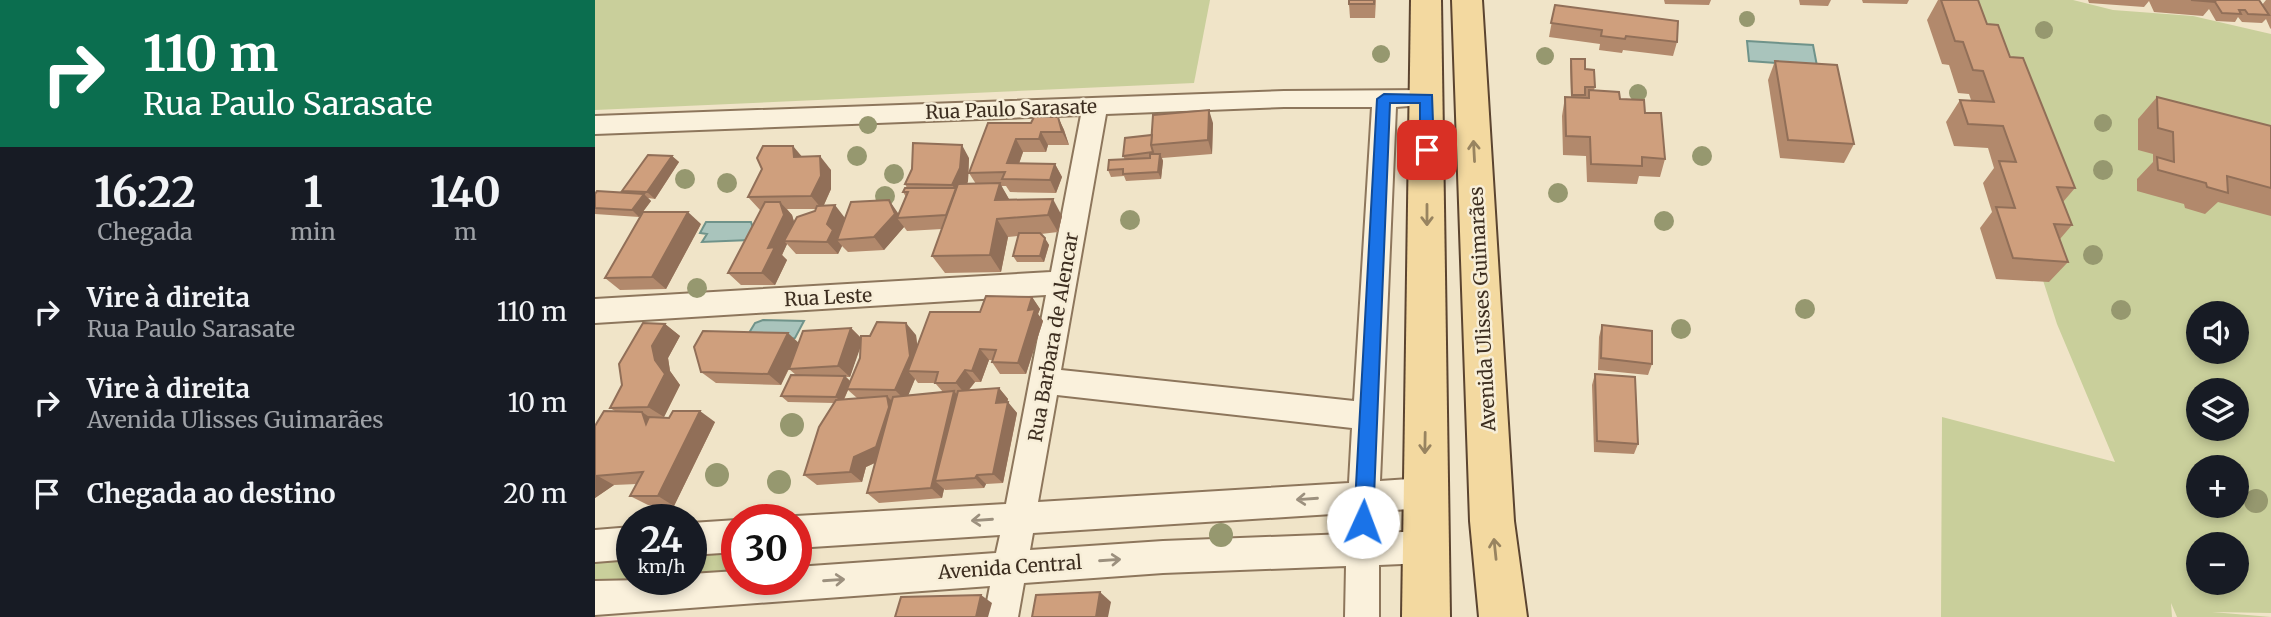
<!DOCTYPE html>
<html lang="pt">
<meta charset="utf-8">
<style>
body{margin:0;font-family:Merriweather,serif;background:#242831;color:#f1f3f6;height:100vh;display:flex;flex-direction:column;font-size:26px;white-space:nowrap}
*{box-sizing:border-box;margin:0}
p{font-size:23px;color:#9ea1a6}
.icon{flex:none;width:38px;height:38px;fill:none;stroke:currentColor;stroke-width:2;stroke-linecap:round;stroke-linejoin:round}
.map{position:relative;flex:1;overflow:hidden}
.drawer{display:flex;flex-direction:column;background:#171b24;width:595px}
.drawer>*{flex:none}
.top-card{background:#0b6e4f;color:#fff;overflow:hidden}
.fabs{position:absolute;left:1591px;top:301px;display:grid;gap:14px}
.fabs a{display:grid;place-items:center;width:63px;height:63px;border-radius:50%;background:#171b24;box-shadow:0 4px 10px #0003;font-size:35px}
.speed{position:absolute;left:21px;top:504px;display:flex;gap:14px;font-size:35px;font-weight:700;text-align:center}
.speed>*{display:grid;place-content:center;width:91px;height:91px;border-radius:50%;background:#171b24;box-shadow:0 4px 10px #0003;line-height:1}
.speed small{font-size:18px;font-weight:400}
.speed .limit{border:10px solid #d22;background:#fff;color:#111}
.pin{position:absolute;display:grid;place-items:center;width:60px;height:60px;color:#fff;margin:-30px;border-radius:14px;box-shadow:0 4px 10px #0006}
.me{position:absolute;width:77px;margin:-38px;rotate:2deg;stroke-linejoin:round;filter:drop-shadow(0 0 5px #0008)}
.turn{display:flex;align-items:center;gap:24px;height:147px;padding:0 28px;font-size:32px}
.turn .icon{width:91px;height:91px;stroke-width:2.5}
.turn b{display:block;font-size:49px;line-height:60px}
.eta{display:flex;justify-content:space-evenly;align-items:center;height:119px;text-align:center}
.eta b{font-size:42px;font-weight:700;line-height:49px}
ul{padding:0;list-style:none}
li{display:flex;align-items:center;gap:21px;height:91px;padding:0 28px}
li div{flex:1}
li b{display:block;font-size:26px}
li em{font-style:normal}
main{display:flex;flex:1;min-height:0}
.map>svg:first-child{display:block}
.green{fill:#c9cf9b;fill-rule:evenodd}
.water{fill:#a9c4bc;stroke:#6f938a;stroke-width:2}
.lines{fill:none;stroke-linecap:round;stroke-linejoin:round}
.minor-casing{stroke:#8d765c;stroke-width:4}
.primary-casing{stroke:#5b4430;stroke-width:4}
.minor{fill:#faf1dc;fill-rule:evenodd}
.primary{fill:#f3d9a0;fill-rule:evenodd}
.tree{fill:#96986f}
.wall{fill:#b2896c;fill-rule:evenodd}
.shaded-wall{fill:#916f58}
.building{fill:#cf9f7d;stroke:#916f58;stroke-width:2}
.oneway{stroke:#988460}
.oneway2{stroke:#9c907e}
.route{fill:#1a73e8;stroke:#114b97;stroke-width:2}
.labels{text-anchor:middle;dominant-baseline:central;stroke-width:5;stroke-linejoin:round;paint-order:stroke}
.street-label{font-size:19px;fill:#3d2e20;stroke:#f7eed8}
</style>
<main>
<section class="drawer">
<div class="top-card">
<div class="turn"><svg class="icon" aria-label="right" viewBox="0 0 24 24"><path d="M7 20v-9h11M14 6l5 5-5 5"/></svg><div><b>110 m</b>Rua Paulo Sarasate</div></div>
</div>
<div class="eta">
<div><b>16:22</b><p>Chegada</p></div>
<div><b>1</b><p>min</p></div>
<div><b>140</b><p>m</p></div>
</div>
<ul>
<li><svg class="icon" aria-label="right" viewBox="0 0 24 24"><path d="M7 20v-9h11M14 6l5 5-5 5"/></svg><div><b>Vire à direita</b><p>Rua Paulo Sarasate</p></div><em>110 m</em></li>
<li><svg class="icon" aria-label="right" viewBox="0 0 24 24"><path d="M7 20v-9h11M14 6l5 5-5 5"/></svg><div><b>Vire à direita</b><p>Avenida Ulisses Guimarães</p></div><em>10 m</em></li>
<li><svg class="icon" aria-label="arrive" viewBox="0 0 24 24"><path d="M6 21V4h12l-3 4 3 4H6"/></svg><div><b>Chegada ao destino</b></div><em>20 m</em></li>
</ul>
</section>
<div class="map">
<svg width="1676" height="617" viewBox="0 0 1676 617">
<rect width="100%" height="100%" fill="#f0e4c8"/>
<g class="green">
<polygon points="0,0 615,0 599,83 0,110"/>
<path d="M1377,0H1478L1518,10L1598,16L1676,34V613L1617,612L1676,617H1582L1576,603L1577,617H1346L1347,417L1520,462L1462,324L1412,168ZM1603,313H1642V352H1603ZM1603,390H1642V429H1603ZM1603,467H1642V506H1603ZM1603,544H1642V583H1603Z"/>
<polygon points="142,545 142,579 0,595 0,555 37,552 37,579 96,579 96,548"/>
</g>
<g class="water">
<polygon points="1152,41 1218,45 1222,66 1154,61"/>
<polygon points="111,222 156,222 159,231 155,240 107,242 112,234 105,233"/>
<polygon points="168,320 209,321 200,338 187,342 154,333 160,323"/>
</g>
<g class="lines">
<g class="minor-casing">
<g id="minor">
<path d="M832,90L840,92L844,98L840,104L801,107L785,481L829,478L840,482L845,493L840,504L829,508L785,511V533L830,531L842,536L846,547L842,558L830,563L784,565V617H750L751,566L568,573L429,583L423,617H389L395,586L0,615V581L96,579V574L142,571V579H201V567L401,553L405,535L201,548V520H192L201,516L411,504L451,295L0,323V299L456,272L486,115L0,134V116L689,91ZM689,107H777L759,401L466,370L511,114ZM462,395L757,428L754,483L443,502ZM753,513L752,534L568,541L435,550L438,533Z"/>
<polygon points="142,520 142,552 96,555 96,523"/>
<polygon points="37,527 37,559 0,562 0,530"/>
</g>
</g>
<g class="primary-casing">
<g id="primary">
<polygon points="816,0 846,0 855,617 807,617"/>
<polygon points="857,0 887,0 919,521 932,617 884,617 875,521"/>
</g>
</g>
<use href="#minor" class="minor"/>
<use href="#primary" class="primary"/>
</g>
<g class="tree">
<circle cx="1152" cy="19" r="8"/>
<circle cx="1449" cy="30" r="9"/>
<circle cx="786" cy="54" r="9"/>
<circle cx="950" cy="56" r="9"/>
<circle cx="1043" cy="93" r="9"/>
<circle cx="1508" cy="123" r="9"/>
<circle cx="273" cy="125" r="9"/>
<circle cx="262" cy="156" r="10"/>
<circle cx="1107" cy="156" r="10"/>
<circle cx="1508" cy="170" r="10"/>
<circle cx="299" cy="174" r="10"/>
<circle cx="90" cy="179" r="10"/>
<circle cx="132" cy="183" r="10"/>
<circle cx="963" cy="193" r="10"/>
<circle cx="290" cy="196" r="10"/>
<circle cx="535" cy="220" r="10"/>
<circle cx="1069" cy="221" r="10"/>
<circle cx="1498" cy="255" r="10"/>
<circle cx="102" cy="288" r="10"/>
<circle cx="1210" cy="309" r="10"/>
<circle cx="1526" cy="310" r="10"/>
<circle cx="1086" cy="329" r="10"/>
<circle cx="197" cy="425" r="12"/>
<circle cx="122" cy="475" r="12"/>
<circle cx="184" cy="482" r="12"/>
<circle cx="1661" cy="501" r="12"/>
<circle cx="626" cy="535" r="12"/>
</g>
<g class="wall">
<polygon points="781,0 780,18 755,18 754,4"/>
<polygon points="1069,0 1116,0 1114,5 1070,4"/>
<polygon points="1204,0 1236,0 1233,6 1205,5"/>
<polygon points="1267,0 1314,0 1312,4 1268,3"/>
<polygon points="1343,0 1383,0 1392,24 1415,57 1480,188 1468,202 1477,225 1465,239 1473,262 1454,282 1401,279 1385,228 1397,212 1388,183 1399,168 1393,148 1359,146 1351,122 1365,100 1376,100 1374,94 1363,93 1354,65 1347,64 1332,20"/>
<polygon points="1493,0 1664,0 1667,5 1671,0 1676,0 1676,29 1675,28 1671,19 1667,23 1647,22 1643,17 1640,22 1621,21 1614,9 1608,16 1559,12 1554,1 1549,7 1494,3"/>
<polygon points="960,5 1082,42 1078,56 1028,50 1027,53 1004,50 1005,44 954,37"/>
<polygon points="976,59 990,69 1000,87 999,90 1025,99 1050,113 1070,159 1065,177 1044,176 1042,184 992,182 991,156 968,155 967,116 970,97 976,97 975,66"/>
<polygon points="1180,61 1259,144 1249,163 1185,158 1173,80"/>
<polygon points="1562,97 1676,126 1676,216 1623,202 1610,214 1590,208 1589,204 1542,191 1542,179 1558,162 1558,154 1543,150 1543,119"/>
<path d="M463,117L469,130L474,145H453L451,152H428L424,164H460L467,177L461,193L415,192L411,186H406L414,199L467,216L463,232L446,234L454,245L449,262H422L418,256L424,236L413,237L406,272L350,273L337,256L347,229L312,231L309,227L289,250L253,252L247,246L243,254H201L192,244L187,255L192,260L180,285H146L133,273L166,210H165L153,197L207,157L236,170V189L229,205L250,218L304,214L311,197L308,192L312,188L310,184L374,158L373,181L372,184H381L374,173L436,123ZM192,209H221L220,211L199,222L197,215Z"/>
<polygon points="618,123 617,154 567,158 568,161 566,179 531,181 529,176 516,177 513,170 530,160 528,156 557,135"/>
<polygon points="77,156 84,162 60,199 53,198 56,201 44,217 0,214 0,194 29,193 27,191"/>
<polygon points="106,224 71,289 25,290 10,278"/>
<path d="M437,297L445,309L443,314L448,321L431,374H405L397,362V360H394L386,382H380L374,390L404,388L413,399L412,402L422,413L408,483L391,484L389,488L350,490L349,489L347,498L284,503L272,493L280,463L271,467L267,482L222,485L209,475L239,403L193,402L186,396L201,375L194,369L186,385L121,383L106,372L256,328L266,338L275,336L321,335L322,346L385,312ZM265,346V358L255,381L251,377H255ZM320,379L323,383H340L348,392L313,395ZM253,390L262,398L249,400Z"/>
<polygon points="70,324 85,336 73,358 75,371 85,385 69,417 120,422 79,506 53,505 35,496 42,484 19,485 0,498 0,426 20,411 15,408"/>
<polygon points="1007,325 1057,364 1053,375 1003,370 1004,337"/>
<polygon points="1000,374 1043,444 1039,454 999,452 997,385"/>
</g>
<g class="shaded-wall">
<polygon points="614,110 618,123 617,154 613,140"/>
<polygon points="463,117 469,130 474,145 467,132"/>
<polygon points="446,132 453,145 451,152 444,139"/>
<polygon points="421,139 428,152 419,177 412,163"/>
<polygon points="367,145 374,158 373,181 367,196 359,228 351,215 361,190 357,185"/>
<polygon points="198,146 209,159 199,157"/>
<polygon points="565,154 568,161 566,179 563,172"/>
<polygon points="77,156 84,162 60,199 52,192"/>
<polygon points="225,156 236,170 236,189 227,209 216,196"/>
<polygon points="460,164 467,177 461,193 455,180"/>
<polygon points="405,183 415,201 400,200"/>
<polygon points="49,194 56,201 44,217 37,210"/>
<polygon points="458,199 467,216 463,232 453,215"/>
<polygon points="294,200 303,213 305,218 302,218 309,227 289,250 279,237"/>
<polygon points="185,202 197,215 201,228 189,241 192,244 187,255 192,260 180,285 167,273 173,248"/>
<polygon points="240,205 250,218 243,236 246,240 242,240 247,246 243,254 232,242 232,224"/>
<polygon points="93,212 106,224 71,289 57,277"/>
<polygon points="402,219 413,237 406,272 395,255"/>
<polygon points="450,238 454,245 449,262 445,256"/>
<polygon points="437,297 445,309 443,314 448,321 431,374 423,363 433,310"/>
<polygon points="311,323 321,335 325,367 313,371 320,379 311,401 300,390"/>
<polygon points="70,324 85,336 73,358 75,371 85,385 69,417 53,407 60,360 57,346"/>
<polygon points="256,328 268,340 255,377 243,366"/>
<polygon points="193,333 205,344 186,385 173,374"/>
<polygon points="385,349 394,360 386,382 377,371"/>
<polygon points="370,370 380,382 370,394 361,383"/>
<polygon points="250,376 256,382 252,389 253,390 247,403 241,397"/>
<polygon points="404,388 413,399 410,414 401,403"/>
<polygon points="359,391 368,402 340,481 349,489 347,498 336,488"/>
<polygon points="292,396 303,407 292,457 271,467 267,482 255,472 259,457"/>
<polygon points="413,402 422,413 408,483 398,474"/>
<polygon points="105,411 120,422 79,506 63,496"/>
<polygon points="47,412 63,423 51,424"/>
<polygon points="1,475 19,485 0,498 0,476"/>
<polygon points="382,475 391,484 389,488 380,478"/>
<polygon points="505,592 516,602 513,617 501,617"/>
<polygon points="386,595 397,603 393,617 381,617"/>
</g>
<g class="building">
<rect x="754" y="0" width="25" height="4"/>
<polygon points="1346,0 1383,0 1392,24 1403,25 1415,57 1428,58 1480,188 1462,187 1477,225 1459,224 1473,262 1418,258 1401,207 1420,208 1404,161 1421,162 1408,126 1373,124 1365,100 1399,102 1388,71 1378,70 1368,42 1360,41"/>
<polygon points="1596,0 1621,0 1620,2"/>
<polygon points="1621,0 1664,0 1674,15 1653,14 1650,10 1644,10 1646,14 1627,13 1620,2"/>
<polygon points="960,5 1083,21 1082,42 1031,36 1030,39 1006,36 1007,30 956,23"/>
<polygon points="976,59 990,59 990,69 999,70 1000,87 990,87 990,95 977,95"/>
<polygon points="1180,61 1242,65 1259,144 1193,140"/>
<polygon points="994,90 1024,92 1025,99 1049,100 1050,113 1066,113 1070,159 1047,157 1047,166 996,164 995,137 971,136 970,97 994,98"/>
<polygon points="1562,97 1676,126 1676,188 1632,176 1633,193 1612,187 1611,183 1563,170 1562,157 1579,162 1578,132 1563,128"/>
<polygon points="614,110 613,140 556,145 558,115"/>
<polygon points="439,117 463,117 467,132 446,132 444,139 421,139 412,163 460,164 455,180 407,179 410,172 374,173 393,123 436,123"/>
<polygon points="557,135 556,145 558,152 528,156 530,138"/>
<polygon points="318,143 367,145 365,168 357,185 310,184 317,169"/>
<polygon points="168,146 198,146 199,157 225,156 226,176 216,196 153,197 167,169 162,158"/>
<polygon points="555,154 565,154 563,172 528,174 528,169 513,170 514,160 555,158"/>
<polygon points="53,155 77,156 52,192 27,191"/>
<polygon points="405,183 400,200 458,199 453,215 402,219 395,255 337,256 363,184"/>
<polygon points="310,188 361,188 351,215 302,218 313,192 308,192"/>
<polygon points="2,191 49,194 37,210 0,208 0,194"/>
<polygon points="294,200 300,214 279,237 242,240 256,202"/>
<polygon points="170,202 185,202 189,215 173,248 180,247 167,273 133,273"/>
<polygon points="240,205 232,224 238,230 232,242 189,241 202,217 220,211 222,206"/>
<polygon points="48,212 93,212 57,277 10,278"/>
<polygon points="424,233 445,233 450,238 445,256 418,256"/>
<polygon points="391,296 437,297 433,310 440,309 423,363 397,362 401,350 385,349 377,371 370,370 361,383 340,383 343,372 313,371 335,312 385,312"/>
<polygon points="282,322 311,323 315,356 300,390 252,389 265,358 266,336 275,336"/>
<polygon points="48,323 70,324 57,346 60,360 70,374 53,407 15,408 27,385 24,364"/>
<polygon points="1007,325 1057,331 1057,364 1006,358"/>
<polygon points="256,328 243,366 194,369 208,331"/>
<polygon points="108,331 193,333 173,374 106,372 99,347"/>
<polygon points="1000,374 1040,377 1043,444 1002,441"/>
<polygon points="196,375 250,376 241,397 186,396"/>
<polygon points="404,388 401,403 413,402 398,474 382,475 380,478 340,481 363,391"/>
<polygon points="359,391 336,488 272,493 298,397"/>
<polygon points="292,396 294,407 281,447 259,457 255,472 209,475 224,427 241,400"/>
<polygon points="9,411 47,412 51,424 54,417 74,418 78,411 105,411 63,496 35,496 48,472 0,476 0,426"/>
<polygon points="505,592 501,617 437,617 441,595"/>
<polygon points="386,595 381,617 300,617 306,597"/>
</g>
<defs><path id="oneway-shaft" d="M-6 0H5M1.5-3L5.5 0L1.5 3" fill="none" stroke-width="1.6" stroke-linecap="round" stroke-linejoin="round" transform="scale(1.75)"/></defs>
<g class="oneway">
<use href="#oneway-shaft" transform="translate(879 151) rotate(-93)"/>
<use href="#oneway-shaft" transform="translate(832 215) rotate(90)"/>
<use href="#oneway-shaft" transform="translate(830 443) rotate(91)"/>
<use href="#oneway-shaft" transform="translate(900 549) rotate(-96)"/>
</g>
<g class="oneway2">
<use href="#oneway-shaft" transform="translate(712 499) rotate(176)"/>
<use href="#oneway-shaft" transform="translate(387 520) rotate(176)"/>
<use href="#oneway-shaft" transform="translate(515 560) rotate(-4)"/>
<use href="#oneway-shaft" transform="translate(239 580) rotate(-4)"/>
</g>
<polygon class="route" points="789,94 837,95 839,150 832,155 825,150 825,103 795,103 778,522 775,528 768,531 762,528 759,522 782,99"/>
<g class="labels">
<g class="street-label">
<text transform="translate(416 109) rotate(-2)">Rua Paulo Sarasate</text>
<text transform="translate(233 297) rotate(-3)">Rua Leste</text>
<text transform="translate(887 309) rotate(-93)">Avenida Ulisses Guimarães</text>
<text transform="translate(458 337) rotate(-80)">Rua Barbara de Alencar</text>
<text transform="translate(415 567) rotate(-4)">Avenida Central</text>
</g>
</g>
</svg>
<div class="fabs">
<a><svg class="icon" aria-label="sound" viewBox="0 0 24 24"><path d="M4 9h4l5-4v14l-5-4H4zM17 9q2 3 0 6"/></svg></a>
<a><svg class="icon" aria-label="layers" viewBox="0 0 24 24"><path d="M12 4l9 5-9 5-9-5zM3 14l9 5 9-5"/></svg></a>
<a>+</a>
<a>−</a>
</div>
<div class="speed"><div>24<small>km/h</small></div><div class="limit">30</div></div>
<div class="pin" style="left:832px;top:150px;background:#d93025"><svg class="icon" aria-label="arrive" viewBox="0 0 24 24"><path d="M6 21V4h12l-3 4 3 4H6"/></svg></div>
<svg class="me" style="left:768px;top:522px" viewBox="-20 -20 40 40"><circle r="19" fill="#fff"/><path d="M0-13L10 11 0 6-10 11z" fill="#1a73e8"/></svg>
</div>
</main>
